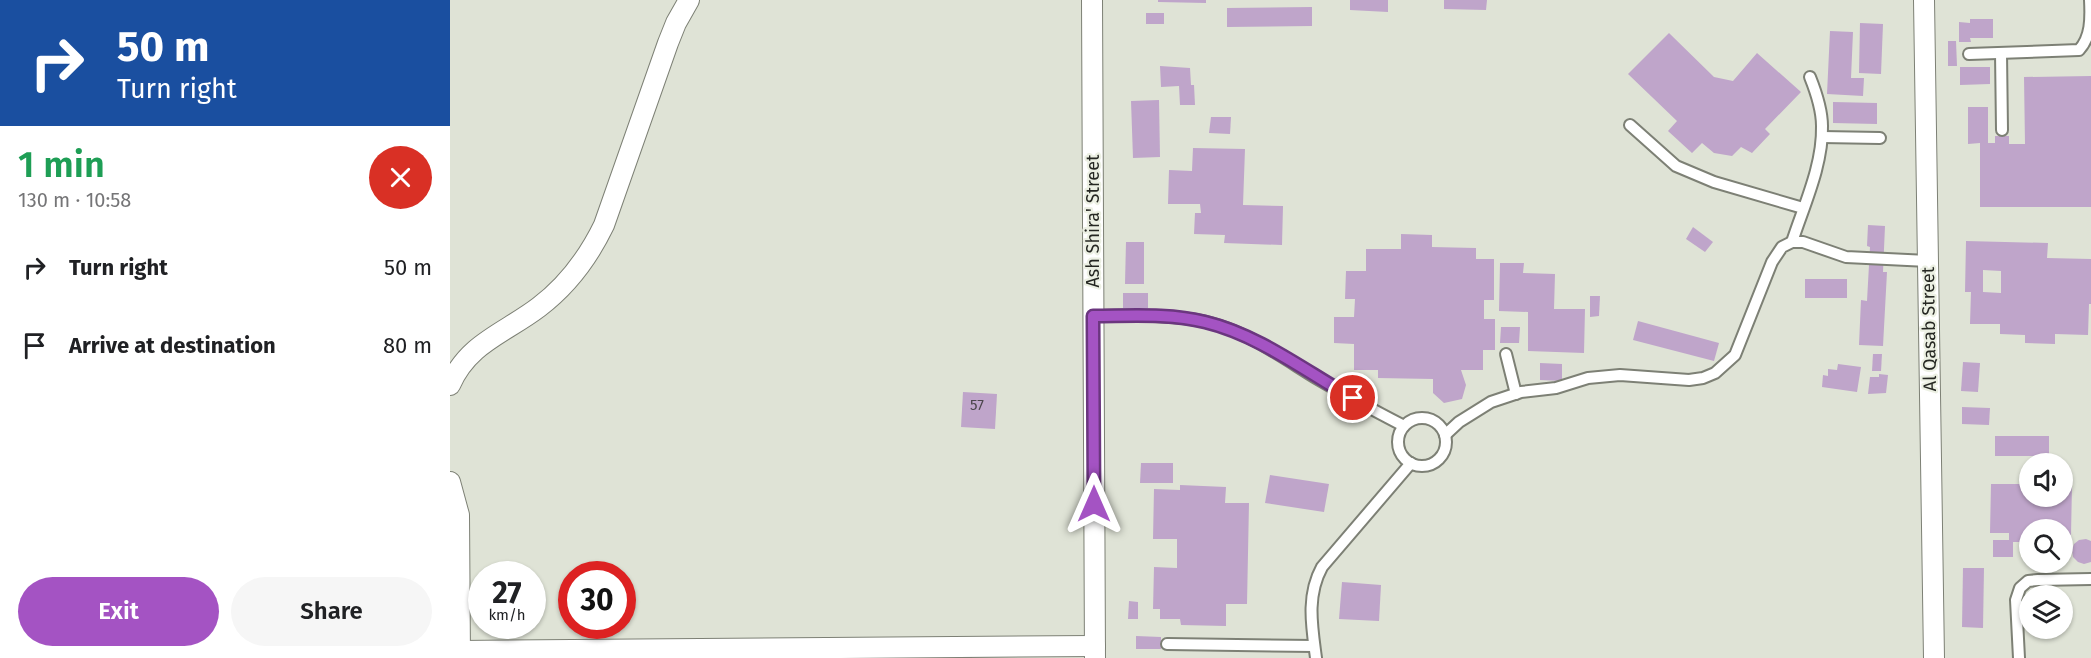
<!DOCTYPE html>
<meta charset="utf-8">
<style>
body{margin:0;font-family:"Fira Sans",sans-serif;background:#f6f6f6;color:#202124;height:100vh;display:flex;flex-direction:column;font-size:22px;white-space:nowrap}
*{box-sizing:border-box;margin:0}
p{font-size:20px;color:#757577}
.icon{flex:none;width:33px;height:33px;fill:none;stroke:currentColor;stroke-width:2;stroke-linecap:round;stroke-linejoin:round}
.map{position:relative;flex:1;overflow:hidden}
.panel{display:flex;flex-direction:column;background:#fff;width:450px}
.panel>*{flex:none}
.top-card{background:#1a4fa0;color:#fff;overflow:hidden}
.fabs{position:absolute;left:1569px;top:453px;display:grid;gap:12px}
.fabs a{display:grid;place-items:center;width:54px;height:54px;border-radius:50%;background:#fff;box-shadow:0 2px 4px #0004;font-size:30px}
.speed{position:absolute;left:18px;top:561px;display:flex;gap:12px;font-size:30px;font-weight:700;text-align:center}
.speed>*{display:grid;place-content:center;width:78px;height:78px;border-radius:50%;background:#fff;box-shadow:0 2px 4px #0004;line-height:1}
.speed small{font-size:15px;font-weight:400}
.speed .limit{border:9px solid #d22;background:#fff;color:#111}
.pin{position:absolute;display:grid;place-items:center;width:51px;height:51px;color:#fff;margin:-26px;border:3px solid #fff;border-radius:50%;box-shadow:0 2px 6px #0007}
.me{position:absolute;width:66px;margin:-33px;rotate:0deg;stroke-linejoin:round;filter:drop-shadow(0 0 4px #0008)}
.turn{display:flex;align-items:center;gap:21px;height:126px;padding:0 18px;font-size:27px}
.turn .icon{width:78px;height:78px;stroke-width:2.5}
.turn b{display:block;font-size:42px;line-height:51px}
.round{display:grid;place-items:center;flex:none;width:63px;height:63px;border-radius:32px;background:#f6f6f6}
.headline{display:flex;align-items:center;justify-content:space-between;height:102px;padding:0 18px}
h1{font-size:36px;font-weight:600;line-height:45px;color:#1e9e55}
.cta{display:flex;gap:12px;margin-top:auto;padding:12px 18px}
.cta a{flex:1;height:69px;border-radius:36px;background:#a453c3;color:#fff;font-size:24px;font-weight:600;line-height:69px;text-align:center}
.cta a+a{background:#f6f6f6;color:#202124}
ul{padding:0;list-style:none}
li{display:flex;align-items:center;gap:18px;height:78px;padding:0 18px}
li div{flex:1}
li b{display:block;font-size:22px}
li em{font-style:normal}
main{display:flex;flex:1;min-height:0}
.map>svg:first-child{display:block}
.building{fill:#bfa5ca;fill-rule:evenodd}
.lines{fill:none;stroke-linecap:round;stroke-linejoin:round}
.lane-casing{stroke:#7d8075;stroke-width:14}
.street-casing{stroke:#7d8075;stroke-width:22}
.lane{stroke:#fff;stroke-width:10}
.street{stroke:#fff;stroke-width:20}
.route-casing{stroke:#6b367f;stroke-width:15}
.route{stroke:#a453c3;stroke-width:10}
.labels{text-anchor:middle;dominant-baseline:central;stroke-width:4.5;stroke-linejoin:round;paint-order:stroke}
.number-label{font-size:15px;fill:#4c464c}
.street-label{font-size:18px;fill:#252722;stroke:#ecf0e3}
</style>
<main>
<section class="panel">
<div class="top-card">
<div class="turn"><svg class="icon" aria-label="right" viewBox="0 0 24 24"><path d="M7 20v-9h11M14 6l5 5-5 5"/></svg><div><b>50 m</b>Turn right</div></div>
</div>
<div class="headline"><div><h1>1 min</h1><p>130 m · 10:58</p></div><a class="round" style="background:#d93025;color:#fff"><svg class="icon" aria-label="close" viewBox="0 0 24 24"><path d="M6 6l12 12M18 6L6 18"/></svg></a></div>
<ul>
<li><svg class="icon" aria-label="right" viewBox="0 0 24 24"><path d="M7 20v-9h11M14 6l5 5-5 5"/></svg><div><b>Turn right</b></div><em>50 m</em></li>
<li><svg class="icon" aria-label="arrive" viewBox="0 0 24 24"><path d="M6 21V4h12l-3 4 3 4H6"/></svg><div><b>Arrive at destination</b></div><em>80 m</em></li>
</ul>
<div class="cta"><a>Exit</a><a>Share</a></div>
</section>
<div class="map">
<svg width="1641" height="658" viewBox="0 0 1641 658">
<rect width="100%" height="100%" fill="#dfe3d6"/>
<g class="building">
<polygon points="708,0 756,0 756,3 708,2"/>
<polygon points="900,0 938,0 938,12 900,10"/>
<polygon points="994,0 1037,0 1036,10 994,9"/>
<polygon points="862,7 862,26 777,27 777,8"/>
<rect x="696" y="13" width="18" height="11"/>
<polygon points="1520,19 1543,19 1543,38 1520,38 1521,42 1509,42 1509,22 1520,23"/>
<polygon points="1410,23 1433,24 1431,74 1409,73"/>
<polygon points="1380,31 1403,32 1401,78 1414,78 1413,96 1377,94"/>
<polygon points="1219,33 1264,77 1283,81 1307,53 1351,92 1315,129 1320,134 1302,153 1291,147 1282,156 1264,153 1252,143 1242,153 1218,131 1227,121 1178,74"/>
<polygon points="1498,41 1506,41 1507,66 1498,66"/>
<polygon points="710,66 740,68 741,85 744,85 745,105 730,105 729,86 711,87"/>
<polygon points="1510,67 1540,67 1540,84 1510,85"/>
<polygon points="1641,76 1641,207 1530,207 1530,143 1518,144 1518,107 1538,107 1538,143 1545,143 1545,136 1559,136 1559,144 1575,144 1574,77"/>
<polygon points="709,100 710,157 683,158 681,101"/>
<polygon points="1383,102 1427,103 1427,124 1383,123"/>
<polygon points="761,117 781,117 780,134 759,133"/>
<polygon points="743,148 795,149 793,205 833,206 832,245 774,243 775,235 744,234 745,213 751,213 750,204 718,204 719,170 742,171"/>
<polygon points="1418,225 1435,226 1433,272 1437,272 1433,346 1409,345 1411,300 1417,301 1420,247 1417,246"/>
<polygon points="1243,227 1263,242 1255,252 1236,239"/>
<polygon points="951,234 982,235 982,247 1026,248 1026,259 1044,259 1044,300 1034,300 1034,319 1045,319 1045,350 1033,350 1033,370 1011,370 1016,385 1012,399 994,403 983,393 983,379 928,378 928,370 904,370 904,344 884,343 884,317 904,317 905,299 895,299 896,271 916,271 916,249 951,249"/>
<path d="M1516,241L1598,243L1597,258L1641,259V304H1639L1638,335L1605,334V344L1575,343V335L1550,334V324H1520L1521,292H1515ZM1533,270L1551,271V293L1533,292Z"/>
<polygon points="676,242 694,242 694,284 675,284"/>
<polygon points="1050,263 1074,263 1073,273 1105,274 1104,309 1135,309 1134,353 1078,351 1078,312 1049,311"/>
<rect x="1355" y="279" width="42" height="19"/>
<rect x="673" y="293" width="25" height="15"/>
<polygon points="1140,296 1150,296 1149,316 1140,317"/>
<polygon points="1188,321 1269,343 1264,361 1183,340"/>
<polygon points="1051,327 1070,327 1069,343 1050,343"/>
<polygon points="1423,354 1432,354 1431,371 1422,371"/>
<polygon points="1513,362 1530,363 1528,392 1511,391"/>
<polygon points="1090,363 1112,364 1112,381 1090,380"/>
<polygon points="1388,364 1411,367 1407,392 1372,387 1373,375 1378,376 1378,369 1387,370"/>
<polygon points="1429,374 1438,375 1436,393 1418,394 1420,377 1429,377"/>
<polygon points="513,392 547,394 545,429 511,427"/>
<polygon points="1512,407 1540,408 1539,425 1512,424"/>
<rect x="1545" y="436" width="54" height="20"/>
<polygon points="691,463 723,463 723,483 690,483"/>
<polygon points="820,475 879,484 874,512 815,503"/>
<polygon points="1541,484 1580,484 1580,496 1612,496 1612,485 1622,485 1621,535 1612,535 1612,530 1580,530 1580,542 1563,542 1563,557 1543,557 1543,540 1559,540 1559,533 1540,533"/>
<polygon points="730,485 776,487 775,503 799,503 797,604 776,604 776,626 731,625 730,619 710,619 710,609 703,609 704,567 727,568 727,539 703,539 704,489 730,490"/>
<polygon points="1636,539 1641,541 1641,562 1634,564 1628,562 1623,557 1622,550 1624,544 1629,540"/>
<polygon points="1513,568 1534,568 1533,628 1512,627"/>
<polygon points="892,582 931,585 929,621 889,619"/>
<polygon points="679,601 688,602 688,619 678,619"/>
<polygon points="686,636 711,637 711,649 686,649"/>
</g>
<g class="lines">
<g class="lane-casing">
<g id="lane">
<polyline points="1551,53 1552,130"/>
<path d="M1519,54L1629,50C1641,37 1641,19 1640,0"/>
<polyline points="1180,125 1226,166 1264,182 1353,208"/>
<polyline points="1372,137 1430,138"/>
<path d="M1342,242C1354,205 1373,165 1372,126C1372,109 1366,92 1360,77"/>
<path d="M643,316C680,316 717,314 753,321C795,330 830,356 866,378C895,395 925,411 954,426"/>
<polyline points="1056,354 1066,394"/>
<circle cx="972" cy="442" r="24"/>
<polyline points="995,435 1009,422 1041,402 1071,392 1106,388 1138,378 1170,375 1239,380 1253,378 1265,373 1285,355 1322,262 1332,247 1342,242 1353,242 1396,257 1478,261"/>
<polyline points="717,644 864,646"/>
<path d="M866,658C862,627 856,596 872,567L961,463"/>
<polyline points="1569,658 1566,600 1570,588 1578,581 1588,580 1641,579"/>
</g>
</g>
<g class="street-casing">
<g id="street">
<polyline points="642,0 645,658"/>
<polyline points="1474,0 1484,658"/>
<path d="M0,385C18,343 55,333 89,307C118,285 138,258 154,225L218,43L226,23L239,0"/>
<polyline points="0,482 9,515 10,658"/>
<polyline points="10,651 645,646"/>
</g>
</g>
<use href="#lane" class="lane"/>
<use href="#street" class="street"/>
</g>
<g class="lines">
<g class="route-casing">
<path id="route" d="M644,504L643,316C680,316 719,313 755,322C809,335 855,371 903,398"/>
</g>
<use href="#route" class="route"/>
</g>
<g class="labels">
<g class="number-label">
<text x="527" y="405">57</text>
</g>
<g class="street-label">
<text transform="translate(643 221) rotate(-90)">Ash Shira' Street</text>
<text transform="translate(1479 329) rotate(-91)">Al Qasab Street</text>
</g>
</g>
</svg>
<div class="fabs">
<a><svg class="icon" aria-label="sound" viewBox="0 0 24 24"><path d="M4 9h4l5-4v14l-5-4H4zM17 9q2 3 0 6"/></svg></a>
<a><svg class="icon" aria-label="search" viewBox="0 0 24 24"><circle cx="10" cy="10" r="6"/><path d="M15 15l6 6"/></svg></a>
<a><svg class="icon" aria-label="layers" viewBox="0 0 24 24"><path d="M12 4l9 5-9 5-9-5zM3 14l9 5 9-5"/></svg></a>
</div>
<div class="speed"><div>27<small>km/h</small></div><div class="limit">30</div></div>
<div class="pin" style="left:903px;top:398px;background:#d93025"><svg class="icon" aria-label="arrive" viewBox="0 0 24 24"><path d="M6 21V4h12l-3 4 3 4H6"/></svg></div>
<svg class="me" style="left:644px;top:504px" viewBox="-20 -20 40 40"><path d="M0-17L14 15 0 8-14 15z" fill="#a453c3" stroke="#fff" stroke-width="4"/></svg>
</div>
</main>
